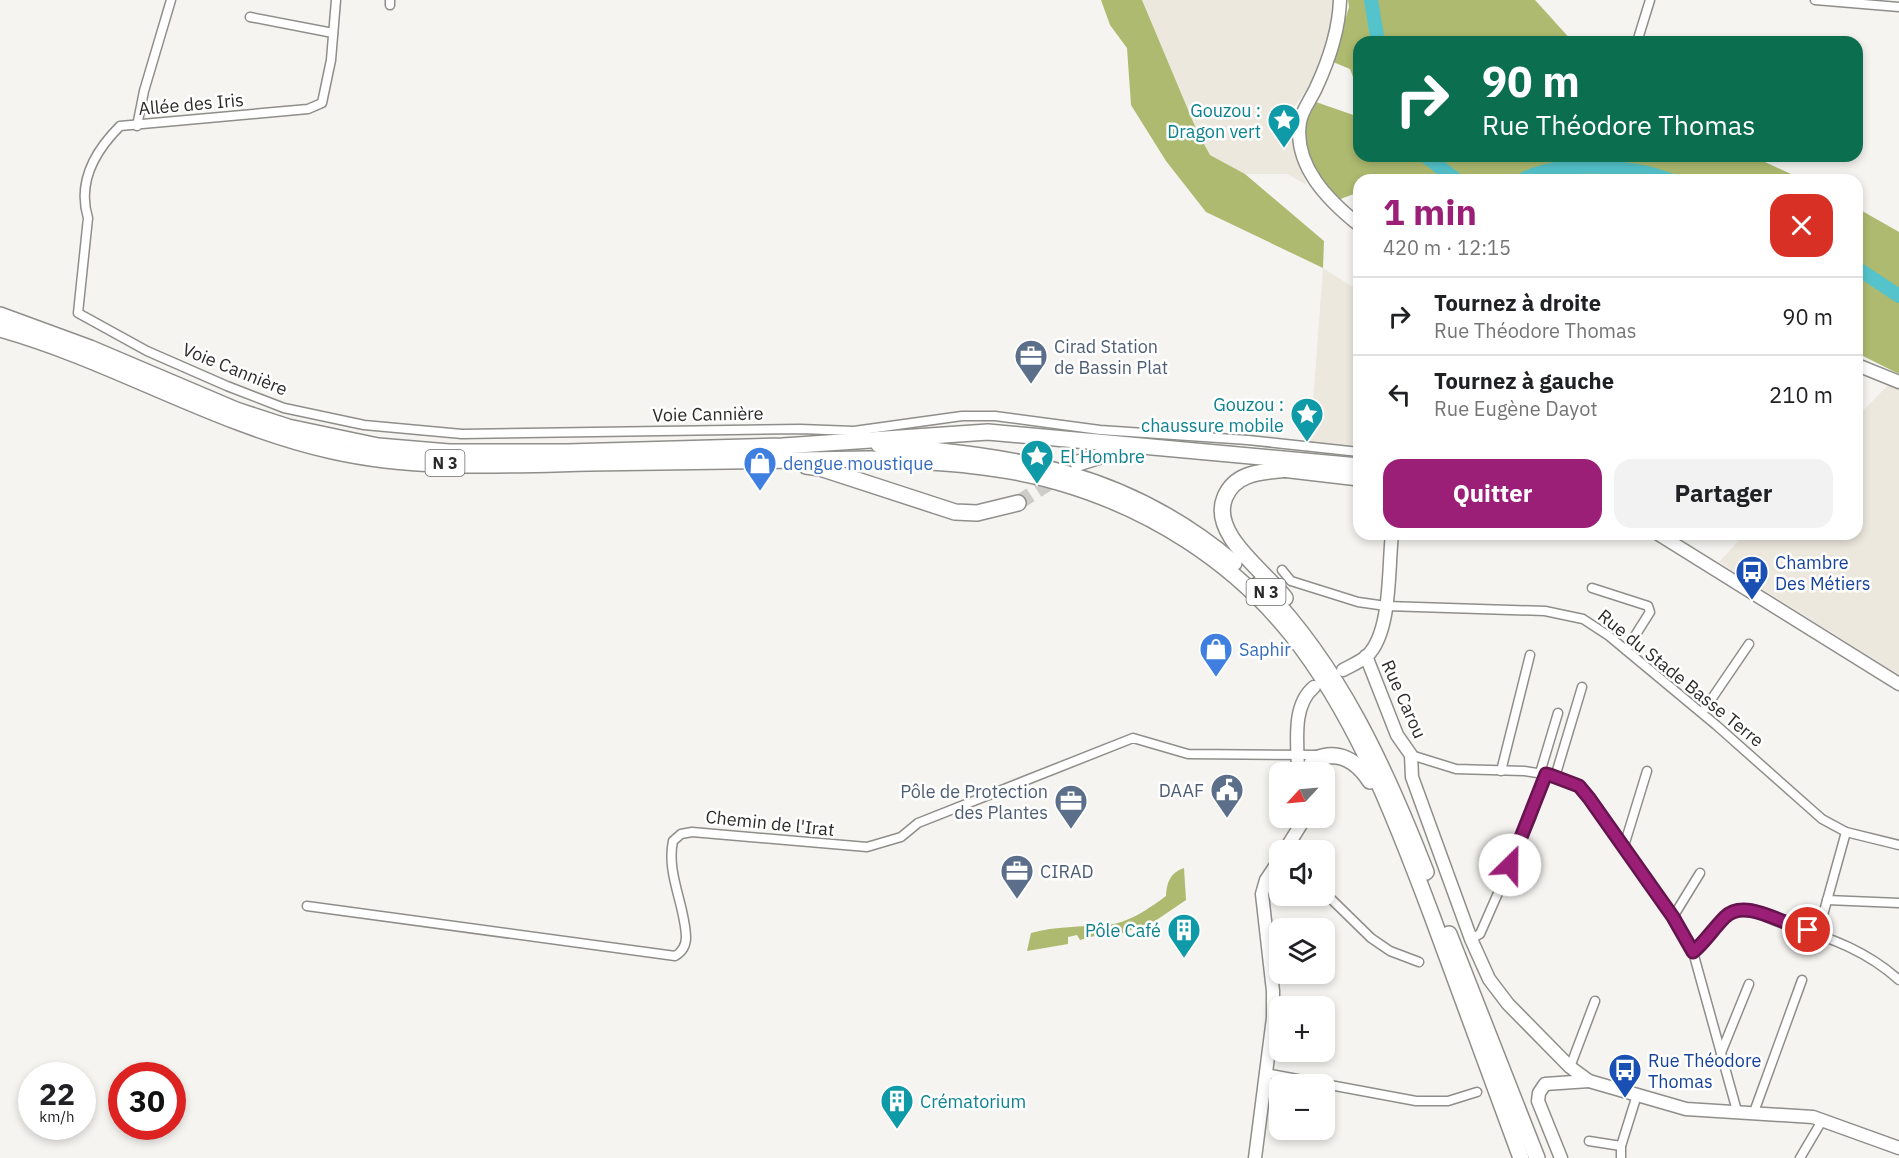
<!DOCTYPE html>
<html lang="fr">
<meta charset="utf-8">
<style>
body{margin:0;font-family:"IBM Plex Sans",sans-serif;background:#f2f2f2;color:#202124;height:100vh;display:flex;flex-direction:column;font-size:22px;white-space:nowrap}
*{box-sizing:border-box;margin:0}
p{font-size:20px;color:#757577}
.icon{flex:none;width:33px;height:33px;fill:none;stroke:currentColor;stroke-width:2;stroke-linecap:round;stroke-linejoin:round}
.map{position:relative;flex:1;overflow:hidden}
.side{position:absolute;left:1353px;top:174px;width:510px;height:366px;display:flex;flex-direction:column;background:#fff;border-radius:18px;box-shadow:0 3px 9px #0003}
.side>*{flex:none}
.top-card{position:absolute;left:1353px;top:36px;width:510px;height:126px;border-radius:18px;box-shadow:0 3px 9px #0003;background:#0b6e4f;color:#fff;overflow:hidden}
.needle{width:39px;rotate:244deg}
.fabs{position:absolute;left:1269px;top:762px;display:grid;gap:12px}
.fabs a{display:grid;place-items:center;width:66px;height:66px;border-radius:12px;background:#fff;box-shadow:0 3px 9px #0003;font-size:30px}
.speed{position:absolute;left:18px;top:1062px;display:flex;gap:12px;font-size:30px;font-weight:700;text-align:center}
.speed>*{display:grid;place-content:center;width:78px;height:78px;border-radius:50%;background:#fff;box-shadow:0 3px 9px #0003;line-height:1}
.speed small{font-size:15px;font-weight:400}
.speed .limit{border:9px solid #d22;background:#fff;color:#111}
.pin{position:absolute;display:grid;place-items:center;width:51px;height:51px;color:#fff;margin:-26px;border:3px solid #fff;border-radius:50%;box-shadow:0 2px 6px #0007}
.me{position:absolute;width:66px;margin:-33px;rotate:23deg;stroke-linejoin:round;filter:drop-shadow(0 0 4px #0008)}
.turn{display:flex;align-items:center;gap:21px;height:126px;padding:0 30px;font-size:27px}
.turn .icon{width:78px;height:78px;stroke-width:2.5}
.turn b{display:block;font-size:42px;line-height:51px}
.round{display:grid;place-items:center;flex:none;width:63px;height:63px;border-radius:18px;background:#f2f2f2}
.head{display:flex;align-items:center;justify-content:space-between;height:102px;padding:0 30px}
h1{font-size:36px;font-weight:800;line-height:45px;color:#9b1f76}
.action{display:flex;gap:12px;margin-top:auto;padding:12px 30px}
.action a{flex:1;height:69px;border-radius:18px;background:#9b1f76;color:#fff;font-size:24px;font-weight:800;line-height:69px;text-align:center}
.action a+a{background:#f2f2f2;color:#202124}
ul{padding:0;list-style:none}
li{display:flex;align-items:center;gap:18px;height:78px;padding:0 30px;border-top:2px solid #e0e0e0}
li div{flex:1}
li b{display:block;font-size:22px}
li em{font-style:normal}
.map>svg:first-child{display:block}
.built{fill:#ede8de}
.forest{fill:#adba6f}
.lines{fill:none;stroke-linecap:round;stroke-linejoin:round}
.river{stroke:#55c3cb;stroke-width:14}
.highway-tunnel{stroke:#cdccc9;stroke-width:15;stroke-dasharray:15 8;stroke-linecap:butt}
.street-casing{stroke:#8f8e8b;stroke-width:11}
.secondary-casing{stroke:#8f8e8b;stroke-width:15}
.highway-casing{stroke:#8f8e8b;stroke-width:18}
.street{stroke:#fff;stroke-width:8}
.secondary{stroke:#fff;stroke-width:12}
.highway{stroke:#fff;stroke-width:15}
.route-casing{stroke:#65144d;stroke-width:15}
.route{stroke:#9b1f76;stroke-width:10}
.labels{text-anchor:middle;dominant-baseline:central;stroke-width:5;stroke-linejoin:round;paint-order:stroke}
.shield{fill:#fff;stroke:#6b6b6a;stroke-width:1.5}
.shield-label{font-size:16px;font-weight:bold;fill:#2c2b2a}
.street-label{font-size:18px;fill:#2c2b2a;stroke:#fff}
.culture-label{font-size:18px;fill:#0d838f;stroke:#fff;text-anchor:end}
.service-label{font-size:18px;fill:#4e5e75;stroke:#fff;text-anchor:start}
.shop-label{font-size:18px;fill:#366cbe;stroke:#fff;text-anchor:start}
.transit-label{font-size:18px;fill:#164399;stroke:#fff;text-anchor:start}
</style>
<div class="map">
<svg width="1899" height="1158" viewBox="0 0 1899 1158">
<rect width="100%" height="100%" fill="#f5f4f1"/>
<g class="built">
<polygon points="1142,0 1335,0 1335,17 1318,73 1292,110 1290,123 1294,154 1307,185 1287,174 1245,174 1210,155 1197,131"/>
<polygon points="1323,268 1359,291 1359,447 1310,442"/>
<polygon points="1890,383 1899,389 1899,675 1719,562 1745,534 1857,534 1857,417"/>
</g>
<g class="forest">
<polygon points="1101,0 1142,0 1197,131 1210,155 1245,174 1324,241 1323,268 1206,212 1166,161 1131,105 1127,48 1110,25"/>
<polygon points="1348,0 1535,0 1573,42 1359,42 1359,93 1350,69 1333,62 1349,7"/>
<path d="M1316,102L1359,117V156H1752L1804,180H1359V192L1338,200C1322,182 1303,155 1306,129C1306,120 1313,110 1316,102Z"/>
<polygon points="1857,208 1899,232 1899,374 1857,353"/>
<path d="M1184,868L1186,900L1155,921L1120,934L1105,933L1080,940L1077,935L1068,937V944L1027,951L1031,933C1056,926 1081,927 1106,925C1127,924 1150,908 1166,896C1167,882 1170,873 1184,868Z"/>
</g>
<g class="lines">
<g class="river">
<polyline points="1371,0 1378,42"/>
<polyline points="1425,156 1457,180"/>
<path d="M1522,180C1558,160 1632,165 1670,180"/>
<polyline points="1857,268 1899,296"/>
</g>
<polyline class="highway-tunnel" points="1018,503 1061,475"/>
<g class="street-casing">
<g id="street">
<path d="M336,0L331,60L322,103L308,109L120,126C95,151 77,182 88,218L78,313L147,351L227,386L284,408L364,425L462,434L800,429L854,431L962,416H995L1100,430L1248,440L1359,452"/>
<polyline points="1815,0 1899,7"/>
<polyline points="390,5 390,0"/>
<polyline points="250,17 333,33"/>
<polyline points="1637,42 1650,0"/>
<polyline points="137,126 144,91 171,0"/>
<polyline points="1282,570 1291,581 1358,602 1386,606 1545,611 1583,619 1609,636 1716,725 1822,819 1846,832 1899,845"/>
<polyline points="1592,588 1648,606 1650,612 1626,650"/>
<polyline points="1702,713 1749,644"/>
<polyline points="1411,755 1456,769 1524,771 1550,775 1579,786 1673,917 1693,952 1737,1111"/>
<polyline points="1501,771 1530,655"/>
<polyline points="1540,773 1558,713"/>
<polyline points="1555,777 1582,687"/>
<polyline points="1624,846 1647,771"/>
<polyline points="1324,892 1371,938 1390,951 1419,962"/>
<polyline points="1827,900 1899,903"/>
<path d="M307,906L675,956C682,952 686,945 686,937C685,905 666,873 673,841L681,834L692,832L867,847L901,837L918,823L1133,738L1188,754L1319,755"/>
<polyline points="1673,917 1700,873"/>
<polyline points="1818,933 1846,832"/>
<polyline points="1471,939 1480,934 1531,818 1546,774"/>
<path d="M1693,952C1711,937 1721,912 1746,909C1762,914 1777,923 1793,927C1832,938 1868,952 1899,980"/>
<polyline points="1721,1053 1749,984"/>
<polyline points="1570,1067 1595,1001"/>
<polyline points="1265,1073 1416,1101 1448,1101 1477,1092"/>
<polyline points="1754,1112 1802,980"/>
<polyline points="1589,1141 1621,1146"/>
<polyline points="1621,1158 1621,1146 1637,1095"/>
<polyline points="1800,1158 1823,1119"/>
</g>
</g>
<g class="secondary-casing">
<g id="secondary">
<path d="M1340,0C1339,31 1329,60 1316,88C1311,99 1302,110 1300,122C1293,166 1329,201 1359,225"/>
<polyline points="1857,365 1899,382"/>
<polyline points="1658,534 1899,684"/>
<polyline points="1366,656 1397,735 1411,755 1412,777 1471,939 1489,979 1508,1004 1570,1067 1589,1081 1686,1109 1813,1117 1899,1148"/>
<path d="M1343,670C1350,666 1360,662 1367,656C1392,632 1388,568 1392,534"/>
<path d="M1298,772C1298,745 1291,706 1314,687"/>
<polyline points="1285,850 1305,818"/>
<polyline points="1255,1158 1273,1018 1273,991 1262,894 1266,880 1280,859"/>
<polyline points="1561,1158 1538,1101 1539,1093 1545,1084 1589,1081"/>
</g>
</g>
<g class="highway-casing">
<g id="highway">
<polyline points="0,315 90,348 236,410 288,427 378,446 449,452 568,452 783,446 988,432 1359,466"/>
<path d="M0,329C114,361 213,424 332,451C415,470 505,465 589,463C683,461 777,460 871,459C933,462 997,464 1058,482C1149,508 1233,561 1292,635C1357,717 1396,820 1432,916C1462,997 1491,1078 1521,1158"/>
<path d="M879,445C1017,457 1124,470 1234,563"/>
<polyline points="1078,463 1107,454 1126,453"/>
<polyline points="806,466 820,468 955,512 977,513 1018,503"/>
<polyline points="1282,469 1359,478"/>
<path d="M1259,584C1339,665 1385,767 1426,872"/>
<path d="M1285,598C1266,572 1209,534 1225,497C1236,471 1264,472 1288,469"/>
<path d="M1307,772L1314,760C1338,749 1357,761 1370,781"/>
<polyline points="1449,934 1537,1158"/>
</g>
</g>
<use href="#street" class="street"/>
<use href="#secondary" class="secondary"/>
<use href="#highway" class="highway"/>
</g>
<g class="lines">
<g class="route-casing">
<path id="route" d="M1510,865L1546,774L1550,775L1579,786L1589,798L1673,917L1693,952C1705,942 1713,929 1725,917C1745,897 1783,925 1808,930"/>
</g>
<use href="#route" class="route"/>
</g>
<defs>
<g id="sight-pin" transform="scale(1.725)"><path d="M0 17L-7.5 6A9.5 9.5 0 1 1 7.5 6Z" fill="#0f9aa8" stroke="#fff"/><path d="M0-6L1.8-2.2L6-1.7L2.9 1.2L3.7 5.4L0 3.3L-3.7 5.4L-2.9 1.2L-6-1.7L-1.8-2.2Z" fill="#fff"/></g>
<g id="office-pin" transform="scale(1.725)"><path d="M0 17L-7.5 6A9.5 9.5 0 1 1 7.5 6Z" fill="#5c6f8a" stroke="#fff"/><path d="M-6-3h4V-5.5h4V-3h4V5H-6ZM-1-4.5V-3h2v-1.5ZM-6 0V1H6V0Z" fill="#fff"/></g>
<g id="shop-pin" transform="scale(1.725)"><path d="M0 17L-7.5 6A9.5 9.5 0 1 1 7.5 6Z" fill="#3f7fe0" stroke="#fff"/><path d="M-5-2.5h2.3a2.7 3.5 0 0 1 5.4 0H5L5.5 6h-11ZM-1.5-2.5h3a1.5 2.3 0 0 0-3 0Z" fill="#fff"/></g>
<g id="bus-pin" transform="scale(1.725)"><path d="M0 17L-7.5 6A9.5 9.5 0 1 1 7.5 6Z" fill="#1a4fb4" stroke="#fff"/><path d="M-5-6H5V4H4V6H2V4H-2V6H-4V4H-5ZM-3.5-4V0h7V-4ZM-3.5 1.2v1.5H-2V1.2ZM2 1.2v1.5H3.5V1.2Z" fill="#fff"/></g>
<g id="civic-pin" transform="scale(1.725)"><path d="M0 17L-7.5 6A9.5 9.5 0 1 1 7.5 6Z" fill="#5c6f8a" stroke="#fff"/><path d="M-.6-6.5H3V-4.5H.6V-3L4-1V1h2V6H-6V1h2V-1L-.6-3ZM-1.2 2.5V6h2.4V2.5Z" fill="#fff"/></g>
<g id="building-pin" transform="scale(1.725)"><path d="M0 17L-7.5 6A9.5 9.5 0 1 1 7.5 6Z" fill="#0f9aa8" stroke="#fff"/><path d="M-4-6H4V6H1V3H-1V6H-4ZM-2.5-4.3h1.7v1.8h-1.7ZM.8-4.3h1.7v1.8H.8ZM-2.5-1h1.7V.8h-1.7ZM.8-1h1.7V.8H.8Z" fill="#fff"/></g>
</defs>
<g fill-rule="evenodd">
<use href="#sight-pin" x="1284" y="120"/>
<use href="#office-pin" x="1031" y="356"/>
<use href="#sight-pin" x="1307" y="414"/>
<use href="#sight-pin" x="1037" y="456"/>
<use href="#shop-pin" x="760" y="463"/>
<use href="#bus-pin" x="1752" y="572"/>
<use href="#shop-pin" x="1216" y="649"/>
<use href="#civic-pin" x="1227" y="790"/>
<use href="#office-pin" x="1071" y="801"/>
<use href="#office-pin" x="1017" y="871"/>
<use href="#building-pin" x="1184" y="930"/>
<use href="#bus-pin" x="1625" y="1070"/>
<use href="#building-pin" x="897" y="1101"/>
</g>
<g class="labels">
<g class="shield">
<rect x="425.5" y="450" width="39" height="26" rx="4.5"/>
<rect x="1246.5" y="579" width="39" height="26" rx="4.5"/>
</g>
<g class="shield-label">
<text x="445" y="463">N 3</text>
<text x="1266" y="592">N 3</text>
</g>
<g class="street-label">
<text transform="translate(191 104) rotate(-5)">Allée des Iris</text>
<text transform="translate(235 369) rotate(22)">Voie Cannière</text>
<text transform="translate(708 414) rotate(-1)">Voie Cannière</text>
<text transform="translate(1681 678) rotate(39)">Rue du Stade Basse Terre</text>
<text transform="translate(1404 699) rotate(66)">Rue Carou</text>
<text transform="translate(770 823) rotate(6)">Chemin de l'Irat</text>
</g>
<g class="culture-label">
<text x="1261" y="110">Gouzou :<tspan x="1261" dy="21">Dragon vert</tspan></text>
<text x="1284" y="404">Gouzou :<tspan x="1284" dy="21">chaussure mobile</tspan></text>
<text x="1060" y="456" text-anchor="start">El Hombre</text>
<text x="1161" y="930">Pôle Café</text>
<text x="920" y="1101" text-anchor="start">Crématorium</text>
</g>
<g class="service-label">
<text x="1054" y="346">Cirad Station<tspan x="1054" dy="21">de Bassin Plat</tspan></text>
<text x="1204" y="790" text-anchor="end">DAAF</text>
<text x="1048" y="791" text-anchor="end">Pôle de Protection<tspan x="1048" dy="21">des Plantes</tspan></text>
<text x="1040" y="871">CIRAD</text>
</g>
<g class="shop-label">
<text x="783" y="463">dengue moustique</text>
<text x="1239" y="649">Saphir</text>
</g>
<g class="transit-label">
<text x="1775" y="562">Chambre<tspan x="1775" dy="21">Des Métiers</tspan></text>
<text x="1648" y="1060">Rue Théodore<tspan x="1648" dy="21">Thomas</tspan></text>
</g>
</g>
</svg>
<div class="fabs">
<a><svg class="needle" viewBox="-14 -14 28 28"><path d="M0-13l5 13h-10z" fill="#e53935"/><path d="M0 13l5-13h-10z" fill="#757577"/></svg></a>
<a><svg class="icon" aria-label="sound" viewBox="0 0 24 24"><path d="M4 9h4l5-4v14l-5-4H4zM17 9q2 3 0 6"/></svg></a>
<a><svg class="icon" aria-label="layers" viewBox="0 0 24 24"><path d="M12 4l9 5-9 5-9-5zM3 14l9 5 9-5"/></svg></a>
<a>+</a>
<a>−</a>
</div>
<div class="speed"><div>22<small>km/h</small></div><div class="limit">30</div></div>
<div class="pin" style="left:1808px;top:930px;background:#d93025"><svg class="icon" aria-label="arrive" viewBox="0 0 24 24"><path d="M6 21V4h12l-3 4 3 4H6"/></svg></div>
<svg class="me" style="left:1510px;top:865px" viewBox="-20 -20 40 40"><circle r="19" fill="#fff"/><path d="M0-13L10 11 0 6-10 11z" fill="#9b1f76"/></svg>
<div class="top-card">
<div class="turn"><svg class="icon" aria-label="right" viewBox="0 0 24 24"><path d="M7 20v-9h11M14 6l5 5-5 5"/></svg><div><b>90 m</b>Rue Théodore Thomas</div></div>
</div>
<section class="side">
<div class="head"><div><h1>1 min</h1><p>420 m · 12:15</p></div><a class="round" style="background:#d93025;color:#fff"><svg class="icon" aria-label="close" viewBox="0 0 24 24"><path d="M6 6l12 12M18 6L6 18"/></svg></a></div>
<ul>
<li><svg class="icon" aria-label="right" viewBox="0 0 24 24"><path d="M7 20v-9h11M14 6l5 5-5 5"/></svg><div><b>Tournez à droite</b><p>Rue Théodore Thomas</p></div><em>90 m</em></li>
<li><svg class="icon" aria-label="left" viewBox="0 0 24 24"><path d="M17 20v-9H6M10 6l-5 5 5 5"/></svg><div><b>Tournez à gauche</b><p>Rue Eugène Dayot</p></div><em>210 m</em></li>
</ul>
<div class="action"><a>Quitter</a><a>Partager</a></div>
</section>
</div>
